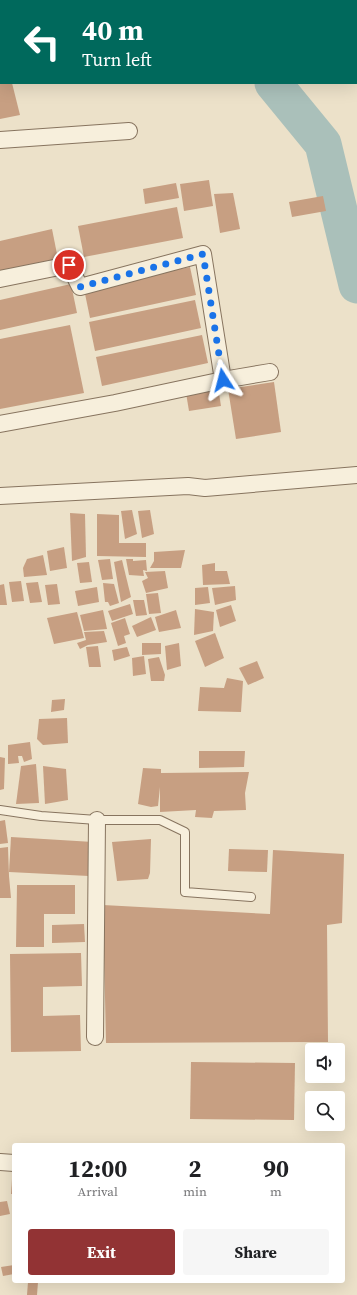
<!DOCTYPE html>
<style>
body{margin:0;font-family:"Source Serif 4",serif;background:#f6f6f6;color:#202124;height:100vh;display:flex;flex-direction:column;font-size:15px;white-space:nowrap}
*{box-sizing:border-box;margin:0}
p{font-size:13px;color:#757577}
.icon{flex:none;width:22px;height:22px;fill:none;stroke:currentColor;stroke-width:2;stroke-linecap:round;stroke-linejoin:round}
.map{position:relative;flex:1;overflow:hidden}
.details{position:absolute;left:12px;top:1143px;width:333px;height:140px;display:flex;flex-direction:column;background:#fff;border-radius:4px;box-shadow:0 4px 16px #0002}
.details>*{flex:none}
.top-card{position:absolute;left:0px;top:0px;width:357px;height:84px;box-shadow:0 4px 16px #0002;background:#00695c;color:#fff;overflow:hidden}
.tools{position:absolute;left:305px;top:1043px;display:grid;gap:8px}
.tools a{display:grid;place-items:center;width:40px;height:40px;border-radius:4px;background:#fff;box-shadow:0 4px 16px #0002;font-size:20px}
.pin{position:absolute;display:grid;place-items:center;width:34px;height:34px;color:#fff;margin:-17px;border:2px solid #fff;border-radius:50%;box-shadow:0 1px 4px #0007}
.me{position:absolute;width:44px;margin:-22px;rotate:351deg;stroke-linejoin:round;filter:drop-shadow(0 0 3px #0008)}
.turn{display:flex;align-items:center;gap:14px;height:84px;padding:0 16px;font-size:18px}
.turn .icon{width:52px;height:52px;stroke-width:2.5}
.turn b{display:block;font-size:28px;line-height:34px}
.eta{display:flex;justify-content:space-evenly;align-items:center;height:68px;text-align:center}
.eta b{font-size:24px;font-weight:700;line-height:28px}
.cta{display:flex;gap:8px;margin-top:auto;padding:8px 16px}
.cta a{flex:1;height:46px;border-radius:4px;background:#923334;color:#fff;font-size:16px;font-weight:700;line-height:46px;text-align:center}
.cta a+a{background:#f6f6f6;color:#202124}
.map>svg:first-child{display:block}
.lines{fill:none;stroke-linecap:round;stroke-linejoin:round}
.river{stroke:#aac0ba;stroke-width:37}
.building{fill:#c79f82}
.service-casing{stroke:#87745f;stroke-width:10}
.minor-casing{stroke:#87745f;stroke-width:18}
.service{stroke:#f7efdc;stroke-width:8}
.minor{stroke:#f7efdc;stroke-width:16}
.route{stroke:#1a73e8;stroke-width:7;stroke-dasharray:0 12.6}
</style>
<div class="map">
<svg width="357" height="1295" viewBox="0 0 357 1295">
<rect width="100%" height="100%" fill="#ece1c9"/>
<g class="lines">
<g class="river">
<polyline points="205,0 206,1"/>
<polyline points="273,83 323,144 357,285"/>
</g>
</g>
<g class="building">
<polygon points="0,83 12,83 20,115 0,119"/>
<polygon points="209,180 213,206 184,211 180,184"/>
<polygon points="176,183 179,198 145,204 143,189"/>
<polygon points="233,193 240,229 220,233 214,194"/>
<polygon points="323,196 326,211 292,217 289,202"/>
<polygon points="177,207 183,238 84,257 78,226"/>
<polygon points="52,229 58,259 0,272 0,241"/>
<polygon points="190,267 196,295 90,318 84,289"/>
<polygon points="71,284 77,313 0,330 0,300"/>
<polygon points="195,300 201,328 95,351 89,322"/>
<polygon points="70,325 84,393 0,409 0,339"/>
<polygon points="202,335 208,363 102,386 96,357"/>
<polygon points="274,382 281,432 236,439 228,389"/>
<polygon points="218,387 221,406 189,411 186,393"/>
<polygon points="132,510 137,534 125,539 121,511"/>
<polygon points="150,510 154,534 142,538 138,511"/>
<polygon points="70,513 85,514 86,557 72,561"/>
<polygon points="97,514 119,515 119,543 146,543 146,557 97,556"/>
<polygon points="64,547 67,568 50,571 47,551"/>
<polygon points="185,550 181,568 150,568 154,561 154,552"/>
<polygon points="43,555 47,575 24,577 23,568 27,559"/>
<polygon points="110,559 113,579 102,580 98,560"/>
<polygon points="126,559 133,559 133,561 146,560 147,571 143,570 144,576 129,575"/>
<polygon points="122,560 131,597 121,602 114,562"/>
<polygon points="89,562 92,582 80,583 77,563"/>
<polygon points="215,563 215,571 227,571 230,584 203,585 202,565"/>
<polygon points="165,571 168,588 146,593 142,581 148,578 145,572"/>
<polygon points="21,581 24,601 12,602 9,582"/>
<polygon points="38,582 42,602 30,603 26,583"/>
<polygon points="103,583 114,584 119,603 110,606 108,602 105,602"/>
<polygon points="4,584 7,605 0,605 0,585"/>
<polygon points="57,584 60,604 48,605 45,585"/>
<polygon points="235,586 236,600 215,605 212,588"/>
<polygon points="97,587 99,602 78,606 75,591"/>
<polygon points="208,587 210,603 195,605 195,588"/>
<polygon points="158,593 161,613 149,614 146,594"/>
<polygon points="133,600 144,600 147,615 136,616"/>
<polygon points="130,604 133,614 112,621 108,611"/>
<polygon points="231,605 236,621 220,627 216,610"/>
<polygon points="195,609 214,612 213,631 194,635"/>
<polygon points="103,610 107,629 84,631 80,615"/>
<polygon points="176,610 181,628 159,632 155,617"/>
<polygon points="77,612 84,638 54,644 47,618"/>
<polygon points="151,617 156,630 137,637 132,626"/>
<polygon points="125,618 130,634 124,636 126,643 118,646 111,623"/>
<polygon points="104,631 107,642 88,645 80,649 77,643 86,640 84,632"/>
<polygon points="215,633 224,658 205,667 195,641"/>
<polygon points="142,643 161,643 161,654 142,655"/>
<polygon points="179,643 181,666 167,670 165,646"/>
<polygon points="98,646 101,667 89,667 86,647"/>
<polygon points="127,647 130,656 114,661 112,650"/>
<polygon points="144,656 146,674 133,676 132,658"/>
<polygon points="159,657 165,675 164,681 151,681 148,659"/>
<polygon points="257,661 264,678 248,685 239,668"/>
<polygon points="227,678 243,681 241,712 198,711 200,687 224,688"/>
<polygon points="65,699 64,710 51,712 52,700"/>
<polygon points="67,718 68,743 43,745 37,739 39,719"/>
<polygon points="30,742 32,759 24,762 22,756 18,756 19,763 8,764 8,745"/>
<polygon points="199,751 245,751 244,767 199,768"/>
<polygon points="0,757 5,758 4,789 0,790"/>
<polygon points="36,764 39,803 16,804 21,766"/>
<polygon points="43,766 66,769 68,800 45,804"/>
<polygon points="143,768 161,769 161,773 249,772 245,793 246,810 214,811 212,818 195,817 196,810 160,812 160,787 158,806 151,807 138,804"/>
<polygon points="5,820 8,843 0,844 0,821"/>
<polygon points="11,837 93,842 89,876 9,872"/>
<polygon points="151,839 150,873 148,879 117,881 112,842"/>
<polygon points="8,847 9,876 11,898 0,898 0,848"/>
<polygon points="229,849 268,850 267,872 228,871"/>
<polygon points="273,850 344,854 342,923 327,925 328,1042 106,1043 103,905 270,914"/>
<polygon points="17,885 75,885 75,914 44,914 44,947 16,947"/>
<polygon points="84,924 85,942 52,943 52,925"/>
<polygon points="81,953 82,986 43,987 43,1016 80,1015 81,1051 11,1052 10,954"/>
<polygon points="191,1062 295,1063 294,1120 190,1119"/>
<polygon points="12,1179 14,1179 14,1194 11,1194"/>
<polygon points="7,1201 10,1214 0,1216 0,1202"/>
<polygon points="14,1265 14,1274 3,1276 1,1267"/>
<polygon points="28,1282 38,1282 37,1295 27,1295"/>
</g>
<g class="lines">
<g class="service-casing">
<polyline id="service" points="0,810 41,816 97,820 160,820 185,832 185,892 251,897"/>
</g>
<g class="minor-casing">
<g id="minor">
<polyline points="0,140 129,131"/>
<polyline points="0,279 69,265 80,287 203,254 223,380"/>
<polyline points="0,424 115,403 223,380 270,372"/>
<polyline points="0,496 188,486 205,488 357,475"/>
<polyline points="95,1037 97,820"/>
<polyline points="0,1162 14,1163"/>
</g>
</g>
<use href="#service" class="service"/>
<use href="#minor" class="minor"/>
</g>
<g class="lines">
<polyline class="route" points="69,265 80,287 203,254 223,380"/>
</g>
</svg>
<div class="tools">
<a><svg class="icon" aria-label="sound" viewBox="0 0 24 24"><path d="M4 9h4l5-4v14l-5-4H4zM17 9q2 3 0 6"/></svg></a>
<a><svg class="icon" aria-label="search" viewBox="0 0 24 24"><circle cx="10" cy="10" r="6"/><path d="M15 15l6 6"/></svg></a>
</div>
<div class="pin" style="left:69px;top:265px;background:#d93025"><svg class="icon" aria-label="arrive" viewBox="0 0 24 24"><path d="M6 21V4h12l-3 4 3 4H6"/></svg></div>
<svg class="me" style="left:223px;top:380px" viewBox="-20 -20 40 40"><path d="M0-17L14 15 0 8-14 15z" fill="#1a73e8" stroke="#fff" stroke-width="4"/></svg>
<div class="top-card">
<div class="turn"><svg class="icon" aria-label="left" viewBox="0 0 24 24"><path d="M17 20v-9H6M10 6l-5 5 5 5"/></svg><div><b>40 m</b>Turn left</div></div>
</div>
<section class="details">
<div class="eta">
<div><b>12:00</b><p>Arrival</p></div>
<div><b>2</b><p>min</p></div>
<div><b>90</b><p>m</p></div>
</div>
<div class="cta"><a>Exit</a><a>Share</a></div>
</section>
</div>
